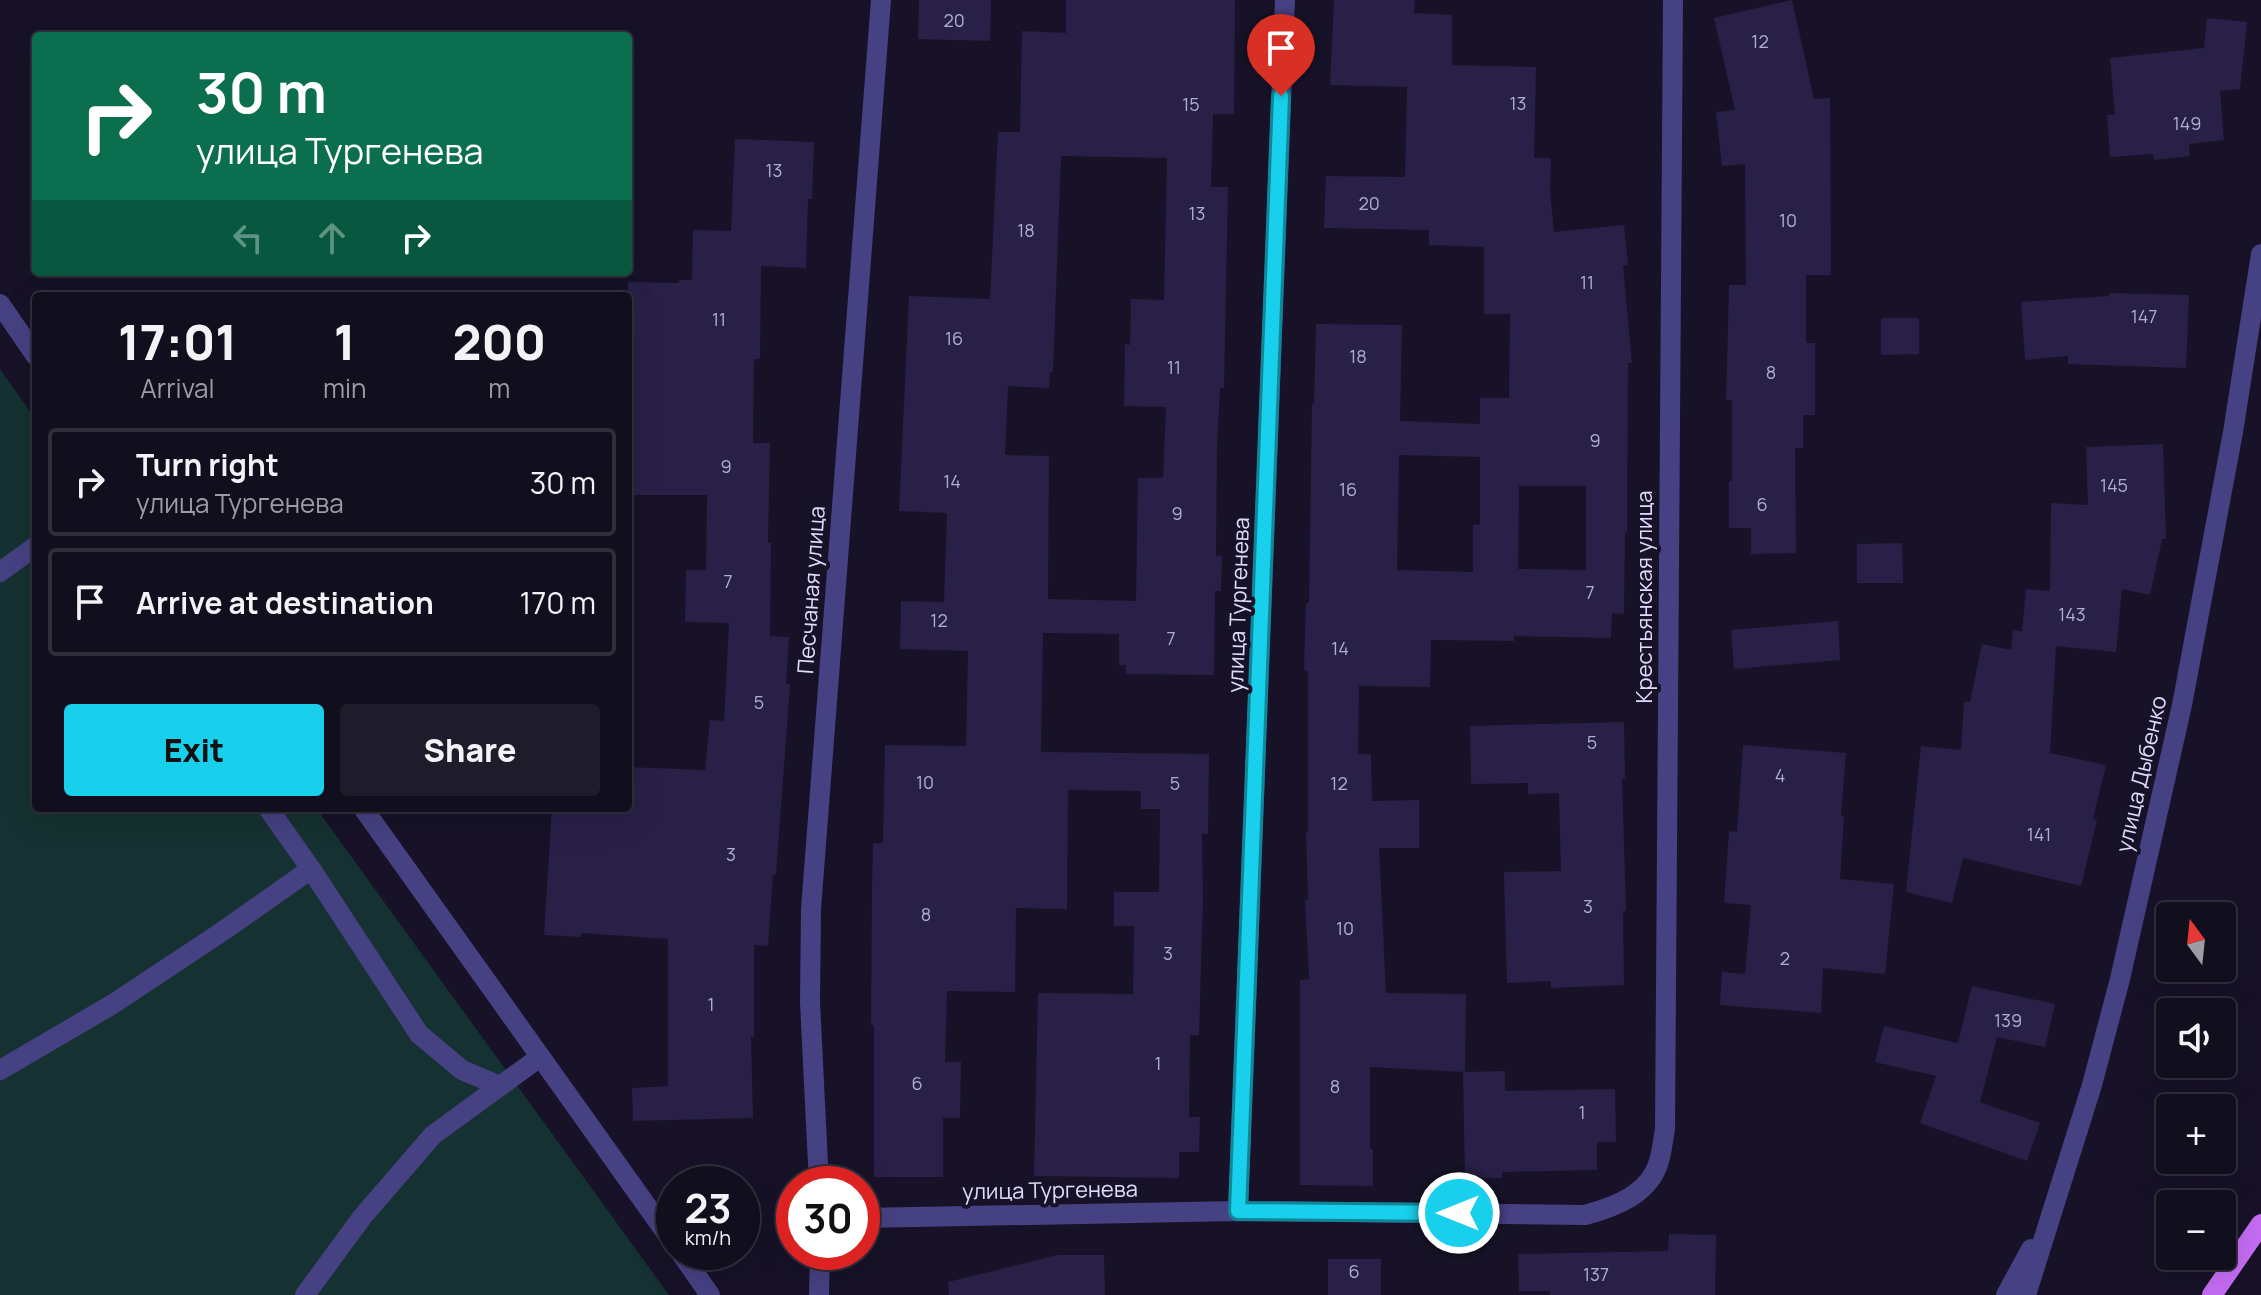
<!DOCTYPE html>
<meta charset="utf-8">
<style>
body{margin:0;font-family:Manrope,sans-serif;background:#1e1c2a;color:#f1f3f6;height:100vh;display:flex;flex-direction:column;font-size:30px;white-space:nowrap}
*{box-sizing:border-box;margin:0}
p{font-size:26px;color:#9c9ca4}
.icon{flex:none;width:44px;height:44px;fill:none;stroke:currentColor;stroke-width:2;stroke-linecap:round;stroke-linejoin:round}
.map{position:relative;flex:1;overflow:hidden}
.sheet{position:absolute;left:32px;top:292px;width:600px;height:520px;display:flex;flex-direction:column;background:#110e1d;border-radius:8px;box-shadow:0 8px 32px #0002,0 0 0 2px #302e3b}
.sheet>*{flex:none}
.banner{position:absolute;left:32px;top:32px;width:600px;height:244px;border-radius:8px;box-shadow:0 8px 32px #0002,0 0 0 2px #302e3b;background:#0b6e4f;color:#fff;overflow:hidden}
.needle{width:52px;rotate:345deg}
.controls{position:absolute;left:2156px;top:902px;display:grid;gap:16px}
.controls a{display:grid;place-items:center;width:80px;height:80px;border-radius:8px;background:#110e1d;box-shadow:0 8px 32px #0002,0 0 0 2px #302e3b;font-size:40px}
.speed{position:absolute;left:656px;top:1166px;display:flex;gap:16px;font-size:40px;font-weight:700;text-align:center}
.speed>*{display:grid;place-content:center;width:104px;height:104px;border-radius:50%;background:#110e1d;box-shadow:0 8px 32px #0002,0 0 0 2px #302e3b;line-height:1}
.speed small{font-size:20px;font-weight:400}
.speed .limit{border:12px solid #d22;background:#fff;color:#111}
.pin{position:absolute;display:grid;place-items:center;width:68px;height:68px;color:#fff;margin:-82px -34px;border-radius:50% 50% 50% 0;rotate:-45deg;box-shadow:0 0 8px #0007}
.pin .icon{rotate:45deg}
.me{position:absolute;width:88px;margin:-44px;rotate:270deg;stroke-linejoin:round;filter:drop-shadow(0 0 6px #0008)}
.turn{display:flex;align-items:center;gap:28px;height:168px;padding:0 32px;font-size:36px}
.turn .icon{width:104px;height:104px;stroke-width:2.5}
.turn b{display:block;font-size:56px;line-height:68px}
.lanes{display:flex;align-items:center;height:76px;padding:0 32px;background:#0003;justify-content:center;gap:40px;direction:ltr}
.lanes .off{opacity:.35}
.eta{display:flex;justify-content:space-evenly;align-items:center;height:136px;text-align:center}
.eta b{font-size:48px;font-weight:800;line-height:56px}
.primary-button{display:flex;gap:16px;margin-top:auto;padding:16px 32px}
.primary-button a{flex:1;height:92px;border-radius:8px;background:#18cfec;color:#111;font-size:32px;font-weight:800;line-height:92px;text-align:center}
.primary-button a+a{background:#1e1c2a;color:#f1f3f6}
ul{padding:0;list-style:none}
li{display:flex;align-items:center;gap:24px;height:108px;margin:0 16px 12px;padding:0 16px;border:4px solid #302e3b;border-radius:8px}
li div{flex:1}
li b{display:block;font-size:30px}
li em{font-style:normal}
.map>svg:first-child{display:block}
.green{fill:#163131}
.building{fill:#292047;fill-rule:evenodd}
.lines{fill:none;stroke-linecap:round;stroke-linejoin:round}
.minor{stroke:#464182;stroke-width:20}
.major{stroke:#c56cf3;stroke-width:20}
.route-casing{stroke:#108799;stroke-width:20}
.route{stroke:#18cfec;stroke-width:14}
.labels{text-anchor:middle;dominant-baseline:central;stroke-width:8;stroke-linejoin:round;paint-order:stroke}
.number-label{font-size:18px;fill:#b2accf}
.street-label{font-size:22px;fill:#e0dbfc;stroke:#171227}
</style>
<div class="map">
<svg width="2261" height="1295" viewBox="0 0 2261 1295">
<rect width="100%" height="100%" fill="#171227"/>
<polygon class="green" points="0,369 36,420 36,808 316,808 669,1295 0,1295"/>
<g class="building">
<polygon points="919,0 991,0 990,41 918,39"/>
<path d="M1066,0H1235L1234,114H1213L1211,187H1228L1224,388H1220L1217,447L1216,556H1222L1221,591H1215L1214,675L1126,674V665H1119V634L1043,633L1041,752L1209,754L1208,834H1202L1203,901L1199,1035H1190L1189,1117H1200L1199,1152H1179V1178L1034,1176L1038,993L1133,994L1134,926H1114V892H1159L1160,809H1141V791L1068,790L1067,909L1016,908L1015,992L947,991L945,1062H961L960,1118H943V1177H874V1025H871L872,890L873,843H883L885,745L966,746L968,651L900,649L901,601L944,602L947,513L899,511L909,296L990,299L998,132H1020L1022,31L1066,33ZM1061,156L1167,158L1164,300L1131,299L1130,345L1125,344L1124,406L1166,407L1163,478H1138L1136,601L1048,599L1049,456L1005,455L1008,386L1049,388L1050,372H1053Z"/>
<path d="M1334,0H1415L1414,13L1452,15V65L1536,67L1534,158H1551L1550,190L1554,232L1624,225L1628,265L1623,266L1632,363H1628L1627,533H1625L1624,614L1612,613L1611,638L1514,636V641L1431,640L1430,687L1359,686L1358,754H1371L1372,801L1419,800V848H1379L1386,993L1466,994L1465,1072L1370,1067V1149H1373V1186L1300,1185V980L1309,979L1305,900H1308L1306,832H1308V671L1304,670L1306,603H1309L1312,404H1314L1316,324L1402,325L1400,421L1480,424V398H1509L1510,314H1484V247L1429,245V230L1324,228L1326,176L1405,177L1407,87L1330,85ZM1399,455L1480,457V525H1473V572L1397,570ZM1519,486H1586V570L1518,569Z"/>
<polygon points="1792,0 1814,99 1830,98 1831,275 1806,275 1806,343 1815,343 1815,415 1803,415 1803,448 1795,448 1796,553 1751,554 1751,528 1729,528 1729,481 1732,481 1732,400 1726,400 1729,285 1746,285 1745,164 1722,166 1716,112 1735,110 1714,18"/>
<polygon points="2207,18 2247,22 2240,89 2220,91 2224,140 2189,144 2190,156 2154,160 2153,154 2110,157 2107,115 2115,115 2110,58 2204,48"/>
<polygon points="735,139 814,142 812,199 808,199 806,268 761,266 760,359 754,359 753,443 770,443 768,543 771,543 770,636 789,637 786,684 790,684 776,875 773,875 768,946 754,945 754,1037 751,1037 753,1118 633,1121 632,1088 668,1086 668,939 581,933 581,937 544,935 552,808 628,808 628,767 705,770 710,720 724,721 729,623 685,622 686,570 706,570 707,495 628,495 628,282 679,283 679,280 692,280 693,230 731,231"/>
<polygon points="2109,293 2189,295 2186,368 2068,364 2068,356 2025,360 2021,302 2109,296"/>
<polygon points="1881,318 1919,318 1919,354 1881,355"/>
<polygon points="2163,444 2166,539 2162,539 2150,595 2122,589 2116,652 2056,646 2050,753 2106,765 2093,819 2097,820 2081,886 1963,858 1952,903 1906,892 1921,746 1961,750 1964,702 1970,702 1982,644 2011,650 2013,630 2022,631 2026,589 2050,591 2051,503 2088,505 2086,447"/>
<polygon points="1902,543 1903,583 1857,583 1857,544"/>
<polygon points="1838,621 1840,660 1734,669 1731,630"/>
<polygon points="1624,722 1625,779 1622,779 1626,911 1623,911 1624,985 1551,988 1551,981 1507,983 1504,872 1561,871 1559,793 1528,794 1528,783 1471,784 1470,726"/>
<polygon points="1743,745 1846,753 1841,816 1844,816 1840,879 1894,884 1885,974 1823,968 1821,1013 1720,1005 1722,972 1745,974 1751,905 1724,903 1729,831 1737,832"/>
<polygon points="1972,986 2055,1004 2045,1047 1997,1037 1980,1102 2040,1123 2027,1161 1920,1123 1936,1076 1875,1062 1884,1026 1958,1043"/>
<polygon points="1505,1071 1505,1091 1615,1089 1616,1142 1597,1142 1597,1170 1502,1172 1502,1178 1465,1178 1463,1072"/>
<polygon points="1669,1234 1716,1235 1715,1295 1550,1295 1550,1291 1519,1291 1518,1254 1668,1251"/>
<polygon points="1058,1255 1104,1255 1105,1295 949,1295 948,1282"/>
<rect x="1328" y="1259" width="53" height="36"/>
</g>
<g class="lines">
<g class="minor">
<polyline points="0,304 36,356"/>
<polyline points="0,572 36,546"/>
<polyline points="268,808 311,869 419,1034 462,1070 500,1086"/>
<polyline points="363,808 674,1244"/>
<polyline points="0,1070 113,1004 223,931 311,869"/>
<polyline points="819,1184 810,1002 811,909 881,0"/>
<polyline points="1238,1211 1285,0"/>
<path d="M862,1218L1238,1211L1585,1215C1615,1207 1650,1194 1659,1161C1662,1151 1663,1140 1665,1129L1673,0"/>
<polyline points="680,1252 710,1295"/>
<polyline points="305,1295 363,1216 433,1135 540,1057"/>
<polyline points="819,1295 820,1252"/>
<polyline points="2006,1295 2031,1249"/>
<polyline points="2026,1295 2092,1085 2120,979 2182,705 2233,432 2261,254"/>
</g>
<polyline class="major" points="2212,1295 2261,1224"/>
</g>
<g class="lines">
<g class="route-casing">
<polyline id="route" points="1281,96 1238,1211 1459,1213"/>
</g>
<use href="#route" class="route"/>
</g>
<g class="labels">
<g class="number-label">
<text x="954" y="20">20</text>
<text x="1760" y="41">12</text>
<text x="1518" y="103">13</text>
<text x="1191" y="104">15</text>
<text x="2187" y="123">149</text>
<text x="774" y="170">13</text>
<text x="1369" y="203">20</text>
<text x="1197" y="213">13</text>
<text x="1788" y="220">10</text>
<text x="1026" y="230">18</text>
<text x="1587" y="282">11</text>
<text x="2144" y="316">147</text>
<text x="719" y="319">11</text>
<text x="954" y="338">16</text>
<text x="1358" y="356">18</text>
<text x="1174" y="367">11</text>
<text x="1771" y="372">8</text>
<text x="1595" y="440">9</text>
<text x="726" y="466">9</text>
<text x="952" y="481">14</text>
<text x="2114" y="485">145</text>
<text x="1348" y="489">16</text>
<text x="1762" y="504">6</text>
<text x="1177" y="513">9</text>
<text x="728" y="581">7</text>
<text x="1590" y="592">7</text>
<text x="2072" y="614">143</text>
<text x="939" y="620">12</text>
<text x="1171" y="638">7</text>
<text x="1340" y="648">14</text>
<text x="759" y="702">5</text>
<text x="1592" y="742">5</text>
<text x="1780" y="775">4</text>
<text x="925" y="782">10</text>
<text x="1175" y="783">5</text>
<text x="1339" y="783">12</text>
<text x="2039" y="834">141</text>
<text x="731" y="854">3</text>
<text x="1588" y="906">3</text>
<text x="926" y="914">8</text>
<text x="1345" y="928">10</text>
<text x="1168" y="953">3</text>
<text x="1785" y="958">2</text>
<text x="711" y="1004">1</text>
<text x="2008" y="1020">139</text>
<text x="1158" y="1063">1</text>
<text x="917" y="1083">6</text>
<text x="1335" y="1086">8</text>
<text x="1582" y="1112">1</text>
<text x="1354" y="1271">6</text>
<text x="1596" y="1274">137</text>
</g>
<g class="street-label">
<text transform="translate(811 590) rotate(-86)">Песчаная улица</text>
<text transform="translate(1644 597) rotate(-90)">Крестьянская улица</text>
<text transform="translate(1238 605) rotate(-88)">улица Тургенева</text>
<text transform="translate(2141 774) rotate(-77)">улица Дыбенко</text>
<text transform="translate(1050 1190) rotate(-1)">улица Тургенева</text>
</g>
</g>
</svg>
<div class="controls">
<a><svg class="needle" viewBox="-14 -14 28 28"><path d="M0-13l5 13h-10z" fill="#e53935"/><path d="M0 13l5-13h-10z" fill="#9c9ca4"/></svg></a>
<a><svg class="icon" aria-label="sound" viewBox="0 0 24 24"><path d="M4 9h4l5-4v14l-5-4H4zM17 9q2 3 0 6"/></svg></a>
<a>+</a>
<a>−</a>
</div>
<div class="speed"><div>23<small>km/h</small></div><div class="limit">30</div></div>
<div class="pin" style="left:1281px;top:96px;background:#d93025"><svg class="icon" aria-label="arrive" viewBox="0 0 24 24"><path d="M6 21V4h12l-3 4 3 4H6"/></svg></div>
<svg class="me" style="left:1459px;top:1213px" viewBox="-20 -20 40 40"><circle r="17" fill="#18cfec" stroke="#fff" stroke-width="3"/><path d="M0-11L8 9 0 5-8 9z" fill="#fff"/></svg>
<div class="banner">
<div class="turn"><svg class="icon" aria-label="right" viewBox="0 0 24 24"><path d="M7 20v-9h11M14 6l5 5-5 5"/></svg><div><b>30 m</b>улица Тургенева</div></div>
<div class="lanes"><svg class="icon off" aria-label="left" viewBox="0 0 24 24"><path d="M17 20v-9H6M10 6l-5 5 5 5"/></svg><svg class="icon off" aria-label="ahead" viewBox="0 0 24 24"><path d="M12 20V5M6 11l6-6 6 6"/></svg><svg class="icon" aria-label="right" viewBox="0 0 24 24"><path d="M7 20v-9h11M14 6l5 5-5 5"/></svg></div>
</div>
<section class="sheet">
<div class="eta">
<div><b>17:01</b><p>Arrival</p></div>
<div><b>1</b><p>min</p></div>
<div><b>200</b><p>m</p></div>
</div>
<ul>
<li><svg class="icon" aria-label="right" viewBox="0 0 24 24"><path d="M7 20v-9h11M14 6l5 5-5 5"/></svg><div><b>Turn right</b><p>улица Тургенева</p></div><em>30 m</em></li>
<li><svg class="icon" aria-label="arrive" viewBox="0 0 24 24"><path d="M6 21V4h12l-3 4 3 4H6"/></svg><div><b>Arrive at destination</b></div><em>170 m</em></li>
</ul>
<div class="primary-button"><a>Exit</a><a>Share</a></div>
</section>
</div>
